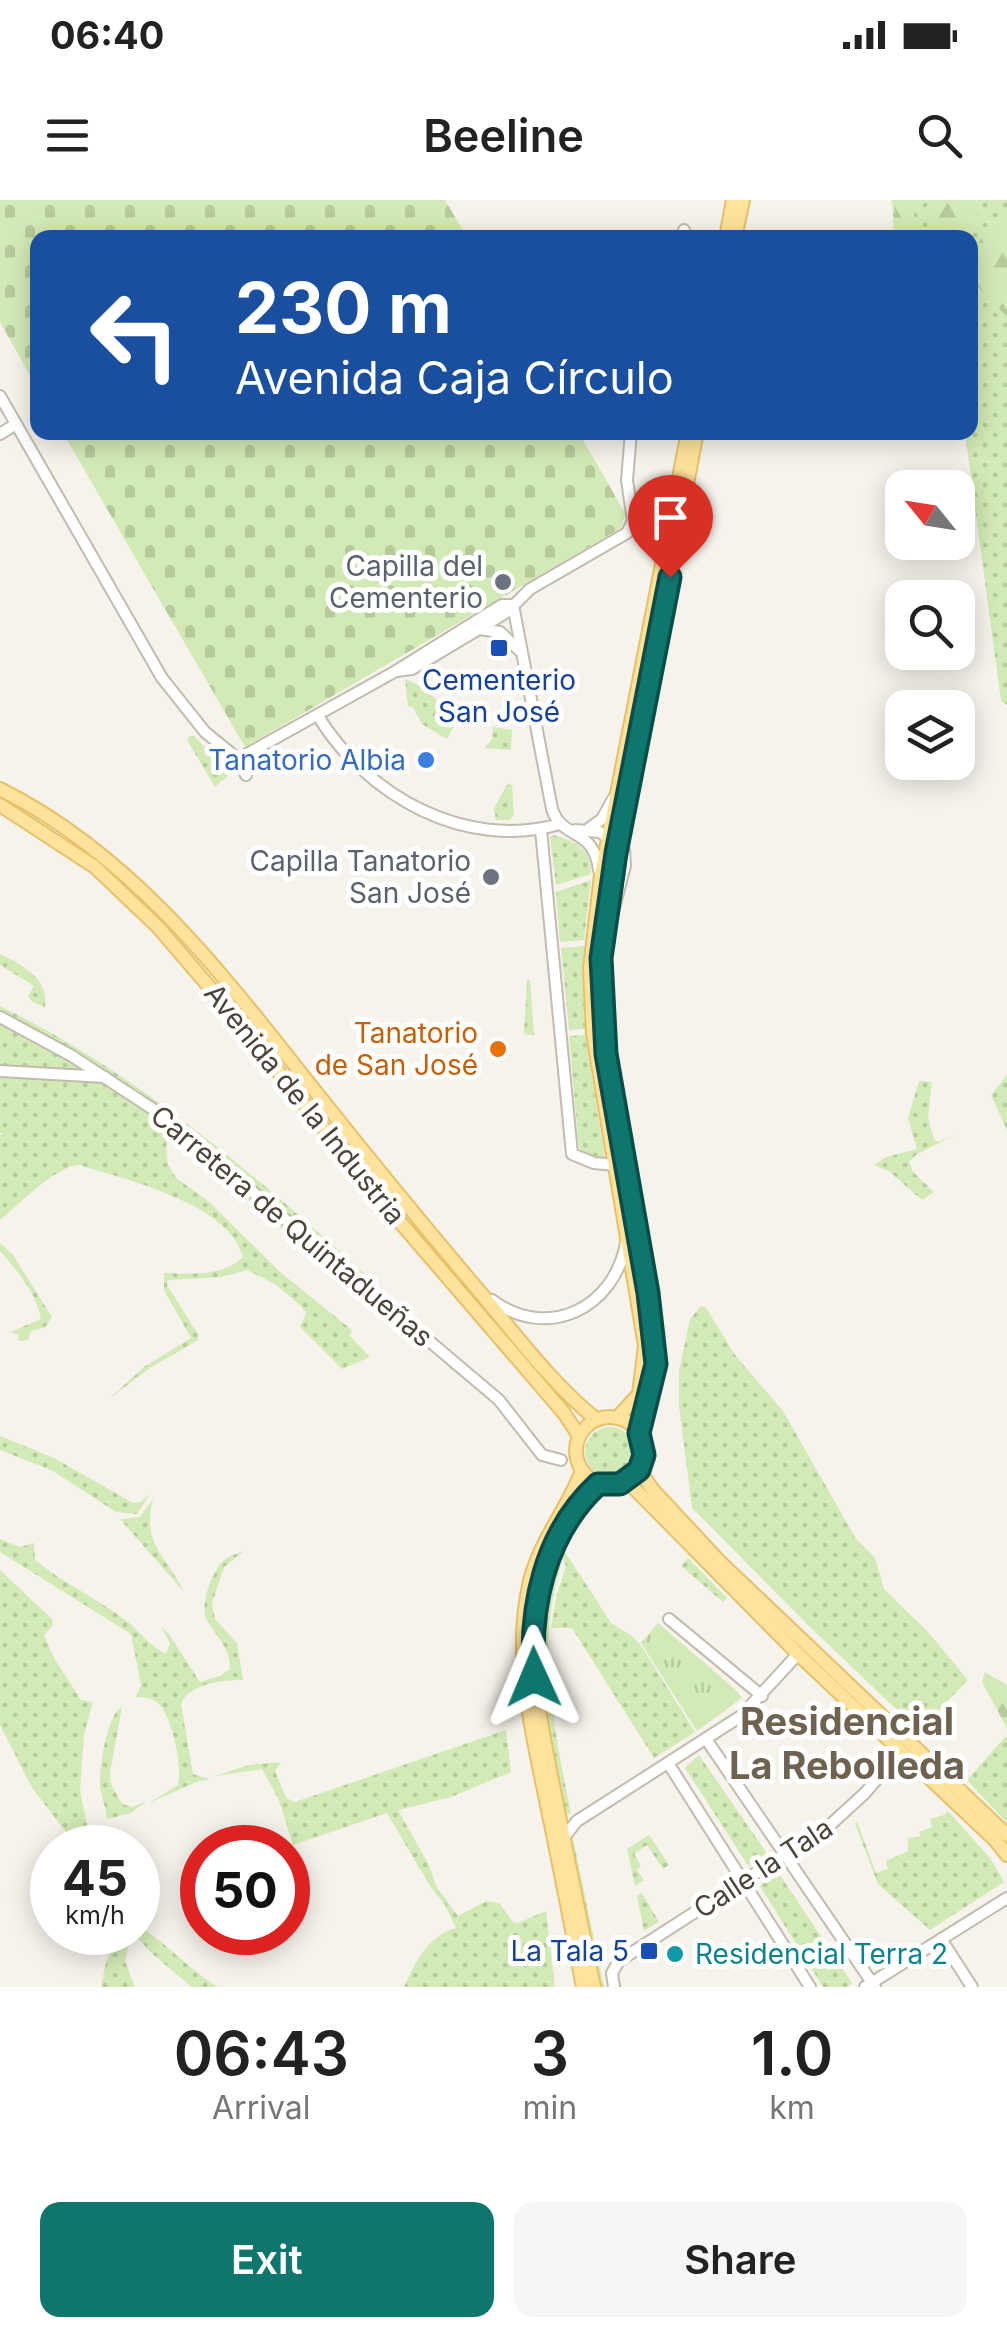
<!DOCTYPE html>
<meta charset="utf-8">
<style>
body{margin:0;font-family:Inter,sans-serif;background:#f6f6f6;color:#222;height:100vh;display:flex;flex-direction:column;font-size:38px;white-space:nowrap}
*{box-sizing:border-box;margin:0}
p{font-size:32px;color:#767676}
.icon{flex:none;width:55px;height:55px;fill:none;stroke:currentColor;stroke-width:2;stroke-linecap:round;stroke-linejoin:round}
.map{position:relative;height:1787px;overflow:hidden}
.side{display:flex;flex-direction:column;background:#fff;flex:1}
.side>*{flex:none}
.top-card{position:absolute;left:30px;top:30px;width:948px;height:210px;border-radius:20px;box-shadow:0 5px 25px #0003;background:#1a4fa0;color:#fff;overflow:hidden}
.needle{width:65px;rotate:300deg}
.tools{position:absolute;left:885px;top:270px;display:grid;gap:20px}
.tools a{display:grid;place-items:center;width:90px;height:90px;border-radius:20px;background:#fff;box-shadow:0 5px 25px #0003;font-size:50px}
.speed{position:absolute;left:30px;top:1625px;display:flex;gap:20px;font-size:50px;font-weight:700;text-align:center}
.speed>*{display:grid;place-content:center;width:130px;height:130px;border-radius:50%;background:#fff;box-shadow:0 5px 25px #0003;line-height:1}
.speed small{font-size:25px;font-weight:400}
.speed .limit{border:15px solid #d22;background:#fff;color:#111}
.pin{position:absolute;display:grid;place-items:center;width:85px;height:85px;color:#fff;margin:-102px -42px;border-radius:50% 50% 50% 0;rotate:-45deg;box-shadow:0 0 10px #0007}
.pin .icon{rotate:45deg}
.me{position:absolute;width:110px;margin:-55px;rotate:359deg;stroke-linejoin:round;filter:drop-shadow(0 0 8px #0008)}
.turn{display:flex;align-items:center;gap:35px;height:210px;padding:0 40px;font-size:45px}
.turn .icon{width:130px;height:130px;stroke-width:2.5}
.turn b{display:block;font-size:70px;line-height:85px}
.eta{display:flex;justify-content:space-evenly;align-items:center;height:170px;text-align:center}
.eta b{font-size:60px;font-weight:600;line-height:70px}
.button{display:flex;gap:20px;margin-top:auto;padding:20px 40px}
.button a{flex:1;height:115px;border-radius:20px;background:#0f766e;color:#fff;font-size:40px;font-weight:600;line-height:115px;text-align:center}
.button a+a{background:#f6f6f6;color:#222}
.status{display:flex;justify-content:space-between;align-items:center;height:70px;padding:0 50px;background:#fff;direction:ltr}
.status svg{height:28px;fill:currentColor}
header{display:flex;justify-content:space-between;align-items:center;height:130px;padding:0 40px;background:#fff;font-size:45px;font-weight:600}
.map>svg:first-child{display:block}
.grass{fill:url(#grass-dots)}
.forest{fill:url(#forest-firs)}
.cemetery{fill:url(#cemetery-stones)}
.park{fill:url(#park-tufts)}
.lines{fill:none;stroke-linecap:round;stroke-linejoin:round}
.minor-casing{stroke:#c2bbae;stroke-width:14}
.major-casing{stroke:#e6c16a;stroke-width:16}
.minor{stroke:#fff;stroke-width:10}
.major{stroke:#ffe39c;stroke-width:12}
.route-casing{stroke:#0a4d48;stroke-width:25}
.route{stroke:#0f766e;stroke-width:18}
.worship-dot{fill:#6b7280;stroke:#fff;stroke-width:4}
.transit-dot{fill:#1a4fb4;stroke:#fff;stroke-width:4}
.shop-dot{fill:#3f7fe0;stroke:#fff;stroke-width:4}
.food-dot{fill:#e8710a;stroke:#fff;stroke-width:4}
.culture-dot{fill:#0f9aa8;stroke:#fff;stroke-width:4}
.labels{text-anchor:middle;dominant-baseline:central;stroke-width:10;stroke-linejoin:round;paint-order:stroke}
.worship-label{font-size:28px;fill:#5b616d;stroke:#fff;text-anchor:end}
.transit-label{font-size:28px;fill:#164399;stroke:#fff}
.shop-label{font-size:28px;fill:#366cbe;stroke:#fff;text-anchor:end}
.food-label{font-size:28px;fill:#c56008;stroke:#fff;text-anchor:end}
.street-label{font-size:28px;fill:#4b4439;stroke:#fff}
.culture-label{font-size:28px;fill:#0d838f;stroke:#fff;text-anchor:start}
.district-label{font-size:38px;font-weight:bold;fill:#6e6250;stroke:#fff}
</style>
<div class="status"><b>06:40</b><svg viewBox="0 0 49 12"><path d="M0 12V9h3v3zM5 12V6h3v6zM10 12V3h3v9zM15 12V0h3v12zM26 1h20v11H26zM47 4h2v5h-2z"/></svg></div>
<header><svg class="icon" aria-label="menu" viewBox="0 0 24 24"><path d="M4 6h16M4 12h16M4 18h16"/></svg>Beeline<svg class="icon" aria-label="search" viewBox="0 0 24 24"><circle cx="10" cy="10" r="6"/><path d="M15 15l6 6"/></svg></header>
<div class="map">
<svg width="1007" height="1787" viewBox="0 0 1007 1787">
<defs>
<pattern id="grass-dots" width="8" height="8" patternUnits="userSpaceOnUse" patternTransform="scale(2.5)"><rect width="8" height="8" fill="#d2eab5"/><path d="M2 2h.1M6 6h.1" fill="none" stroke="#b6ca9c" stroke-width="1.8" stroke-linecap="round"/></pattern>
<pattern id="forest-firs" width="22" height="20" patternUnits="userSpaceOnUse" patternTransform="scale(2.5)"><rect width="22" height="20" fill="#d2eab5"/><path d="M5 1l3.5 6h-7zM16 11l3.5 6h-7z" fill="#b6ca9c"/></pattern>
<pattern id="cemetery-stones" width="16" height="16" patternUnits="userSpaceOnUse" patternTransform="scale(2.5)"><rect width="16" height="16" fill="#d2eab5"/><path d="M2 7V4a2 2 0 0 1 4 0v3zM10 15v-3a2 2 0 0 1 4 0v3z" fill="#b6ca9c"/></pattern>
<pattern id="park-tufts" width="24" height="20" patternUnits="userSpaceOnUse" patternTransform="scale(2.5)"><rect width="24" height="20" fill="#d2eab5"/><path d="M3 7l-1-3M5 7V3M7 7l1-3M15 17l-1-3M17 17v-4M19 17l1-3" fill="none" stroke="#b6ca9c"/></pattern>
</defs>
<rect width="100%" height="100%" fill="#f6f3ec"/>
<g class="grass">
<polygon points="892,0 1007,0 1007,505 1001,501 965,233 970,232 970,38 894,37"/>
<path d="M405,479C425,485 440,506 459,516L447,539L422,524L413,507L408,506Z"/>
<polygon points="493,527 512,530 511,550 485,548 492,539"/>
<polygon points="190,536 194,536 230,574 215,587 187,540"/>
<polygon points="508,583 512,585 514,614 510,620 496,620 494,608"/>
<path d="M553,635C577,642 590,647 591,674L556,685L550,637Z"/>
<polygon points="591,680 584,740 560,742 556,692"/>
<polygon points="584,746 585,829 569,830 561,748"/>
<path d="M0,754C23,765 49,779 45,807L33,802L28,796L34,786L0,765Z"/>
<polygon points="527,780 530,780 534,835 524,834"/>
<path d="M0,806C150,879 277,994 400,1106L413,1139L169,934L166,947L168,964L176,978L207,1000L280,1072L352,1130L350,1136L370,1157L342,1169L300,1127L306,1113L301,1106L275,1084L247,1070L221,1077L168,1080L167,1085L198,1134V1140L150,1168L110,1198L144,1167L191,1138L164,1090V1073C191,1074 222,1077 243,1057C229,1003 126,980 80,965C56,965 19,1005 0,1020V935H3L0,932Z"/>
<polygon points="585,835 605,958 587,955 579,948 569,836"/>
<polygon points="1007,875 1007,930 991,895"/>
<polygon points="919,881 932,882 928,918 934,939 938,942 955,935 917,954 909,962 913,972 934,992 922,1000 890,972 874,965 886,957 917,949 908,918"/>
<path d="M0,1043L13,1055L52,1117L45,1127L31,1131L28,1140L19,1141L18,1134L10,1132L41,1119C37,1095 16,1068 0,1051Z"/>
<polygon points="701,1106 706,1108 735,1155 783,1211 856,1339 875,1358 884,1389 929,1433 968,1480 919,1531 811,1428 692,1308 679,1206 679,1171 690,1119"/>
<circle cx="610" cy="1252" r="25"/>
<polygon points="0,1236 54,1258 133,1303 140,1302 150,1294 137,1314 116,1312 53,1271 0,1250"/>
<path d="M153,1299C141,1345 167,1356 184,1392L120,1319L140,1317Z"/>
<path d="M0,1339L20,1347L34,1343L35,1360C65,1385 101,1400 129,1423C142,1434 150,1446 166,1454L170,1443L161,1427L169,1434L200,1482L220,1476L230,1469C230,1447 217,1438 207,1420C199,1406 212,1372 223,1361C228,1356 237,1354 244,1351L224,1367L212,1403L215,1419L237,1443L243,1480C223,1480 189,1483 181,1504L193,1574L210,1579L196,1582L149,1603L178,1585C183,1568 172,1517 159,1504C152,1497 145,1498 136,1497L141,1485L131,1434L0,1352Z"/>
<polygon points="562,1347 611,1423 632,1436 642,1447 695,1532 654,1558 572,1428 551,1428 557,1394 566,1366 559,1351"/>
<path d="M556,1353L561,1365C535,1448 555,1531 571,1614L565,1613C547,1527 522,1438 556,1353Z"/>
<polygon points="688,1358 727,1398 723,1402 681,1366"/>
<polygon points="0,1370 52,1419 53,1425 44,1435 54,1458 81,1500 93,1502 84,1534 80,1591 92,1647 77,1647 31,1586 0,1525"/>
<path d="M122,1507L110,1572L111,1584L122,1604L133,1607L147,1601L131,1613L107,1619C106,1607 101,1597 100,1586C99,1568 107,1514 122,1507Z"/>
<path d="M506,1530L511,1572L451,1597L398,1610L430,1667L436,1686L458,1716L486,1701L499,1703L513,1722L518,1723L546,1711L555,1787H404C416,1762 427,1736 456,1728L445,1705L430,1686L387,1613L293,1645L278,1598L262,1569L215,1576L249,1565L281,1562L275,1571L286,1598L295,1602Z"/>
<polygon points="1007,1535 1007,1623 967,1580"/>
<polygon points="699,1555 768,1655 751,1666 747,1664 685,1568"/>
<polygon points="948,1611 990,1658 1004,1682 930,1730 878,1684 855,1624 857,1621 876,1673 888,1669 886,1661 908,1651 908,1638 921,1636 919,1632 932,1627 930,1619 944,1615"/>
<polygon points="572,1634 604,1787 598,1787 568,1637"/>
<polygon points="649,1635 669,1665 663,1669 647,1645 634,1654 641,1666 637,1670 644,1680 635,1686 627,1649"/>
<polygon points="778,1672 852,1783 846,1787 823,1787 760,1686"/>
<polygon points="642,1693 659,1722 644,1731 637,1696"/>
<path d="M138,1726C170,1745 188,1769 218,1787H192L149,1751L134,1733L138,1732Z"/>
<polygon points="120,1732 129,1744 125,1761 135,1787 101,1787 106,1762"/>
</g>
<g class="forest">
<polygon points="894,0 913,0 916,37 896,37"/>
<polygon points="927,0 974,0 978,21 964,37 934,37 930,32"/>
<path d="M1007,19V117L970,78C970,45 979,37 1007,19Z"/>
<polygon points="985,1472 1007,1485 1007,1528 982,1482"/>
</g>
<g class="cemetery">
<polygon points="0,0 445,0 467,37 38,38 37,188 0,122"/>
<polygon points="63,233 579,233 625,313 621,328 245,547"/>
</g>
<polygon class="park" points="658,1423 735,1489 742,1498 697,1531 641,1443"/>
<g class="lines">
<g class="minor-casing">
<g id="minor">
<polyline points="682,38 684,30"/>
<polyline points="0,196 162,478 205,532 238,559 246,575"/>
<polyline points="0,234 16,224"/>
<path d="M513,405L552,609C563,641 593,626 599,670"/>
<polyline points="479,429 500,432 519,450"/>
<polyline points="396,471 412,469 494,420 508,411 530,389 627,333 633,321 627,280 631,232"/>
<path d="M318,516C367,596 465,651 560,624"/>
<polyline points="238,559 396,471 502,405 513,405"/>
<polyline points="541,630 572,954 594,963 615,965"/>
<polyline points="575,630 600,632 624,650 625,666 612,716"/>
<polyline points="587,630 602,619 613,599"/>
<polyline points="0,817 72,856 162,915 499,1200 542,1255 561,1260"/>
<polyline points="0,871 105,877"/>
<path d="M492,1100C547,1141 614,1109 626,1043"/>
<polyline points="669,1419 762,1496"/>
<polyline points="706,1539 875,1787"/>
<polyline points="668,1563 810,1787"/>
<polyline points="564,1637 577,1621 741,1516 798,1454"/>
<polyline points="941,1739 972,1787"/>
<polyline points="614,1787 612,1773 619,1761 829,1626 865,1593 901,1551"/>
<polyline points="865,1787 1007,1698"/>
</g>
</g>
<g class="major-casing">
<g id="major">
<polyline points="726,38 733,0"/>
<polyline points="735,38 743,0"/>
<path d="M0,589C134,656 224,776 315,891C369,959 423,1025 479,1091C516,1135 552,1184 597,1220"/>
<polyline points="0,605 95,667 158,727 224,804 382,1001 564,1213 579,1236"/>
<circle cx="610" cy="1251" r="34"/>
<polyline points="617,1218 639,1194 645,1146 593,834 590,768 601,675 688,232"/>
<polyline points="639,1233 654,1175 656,1147 606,853 601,757 616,653 697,232"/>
<polyline points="639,1270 653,1290 719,1361 1007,1635"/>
<path d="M582,1271C567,1309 540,1341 530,1381C511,1460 534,1538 549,1615C561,1672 572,1730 583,1787"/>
<polyline points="627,1281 798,1454 996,1641 1007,1655"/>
<path d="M594,1787C582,1730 571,1672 559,1615C537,1504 501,1370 598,1284"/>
</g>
</g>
<use href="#minor" class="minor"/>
<use href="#major" class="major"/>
</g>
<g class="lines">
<g class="route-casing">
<path id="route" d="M534,1477C529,1406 545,1333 598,1284H620L639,1270L644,1255L639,1233L656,1164L648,1093L606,854L601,758L616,653L670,377"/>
</g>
<use href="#route" class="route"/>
</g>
<g class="worship-dot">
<circle cx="503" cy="382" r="10"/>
<circle cx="491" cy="677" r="10"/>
</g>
<g class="transit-dot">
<rect x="489" y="438" width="20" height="20" rx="5"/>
<rect x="639" y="1741" width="20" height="20" rx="5"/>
</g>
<circle class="shop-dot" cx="426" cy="560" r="10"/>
<circle class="food-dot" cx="498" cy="849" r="10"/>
<circle class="culture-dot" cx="675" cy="1754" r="10"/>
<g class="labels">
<g class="worship-label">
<text x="483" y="366">Capilla del<tspan x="483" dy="32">Cementerio</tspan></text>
<text x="471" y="661">Capilla Tanatorio<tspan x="471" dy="32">San José</tspan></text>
</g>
<g class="transit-label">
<text x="499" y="480">Cementerio<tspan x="499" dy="32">San José</tspan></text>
<text x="629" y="1751" text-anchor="end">La Tala 5</text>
</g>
<g class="shop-label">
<text x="406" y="560">Tanatorio Albia</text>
</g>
<g class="food-label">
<text x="478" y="833">Tanatorio<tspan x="478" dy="32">de San José</tspan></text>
</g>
<g class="street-label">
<text transform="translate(305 904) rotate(51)">Avenida de la Industria</text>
<text transform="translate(292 1026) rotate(40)">Carretera de Quintadueñas</text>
<text transform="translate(763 1668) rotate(-33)">Calle la Tala</text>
</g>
<g class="culture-label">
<text x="695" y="1754">Residencial Terra 2</text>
</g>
<g class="district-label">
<text x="847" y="1521">Residencial<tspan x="847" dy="44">La Rebolleda</tspan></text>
</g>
</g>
</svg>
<div class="tools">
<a><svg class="needle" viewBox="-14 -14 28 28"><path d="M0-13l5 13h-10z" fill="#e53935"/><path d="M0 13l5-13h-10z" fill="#767676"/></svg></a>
<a><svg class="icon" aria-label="search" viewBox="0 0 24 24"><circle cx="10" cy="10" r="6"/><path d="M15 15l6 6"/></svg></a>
<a><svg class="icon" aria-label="layers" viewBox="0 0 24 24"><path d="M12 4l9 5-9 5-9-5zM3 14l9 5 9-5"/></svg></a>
</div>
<div class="speed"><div>45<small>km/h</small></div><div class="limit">50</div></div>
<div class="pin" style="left:670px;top:377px;background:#d93025"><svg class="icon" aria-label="arrive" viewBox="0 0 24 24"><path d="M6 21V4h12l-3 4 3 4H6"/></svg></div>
<svg class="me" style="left:534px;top:1477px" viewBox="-20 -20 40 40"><path d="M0-17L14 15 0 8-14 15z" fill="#0f766e" stroke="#fff" stroke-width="4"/></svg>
<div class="top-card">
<div class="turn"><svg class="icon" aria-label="left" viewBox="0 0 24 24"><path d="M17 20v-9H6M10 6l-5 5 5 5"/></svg><div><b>230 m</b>Avenida Caja Círculo</div></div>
</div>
</div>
<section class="side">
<div class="eta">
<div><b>06:43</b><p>Arrival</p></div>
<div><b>3</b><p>min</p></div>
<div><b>1.0</b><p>km</p></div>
</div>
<div class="button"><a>Exit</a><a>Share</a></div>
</section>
